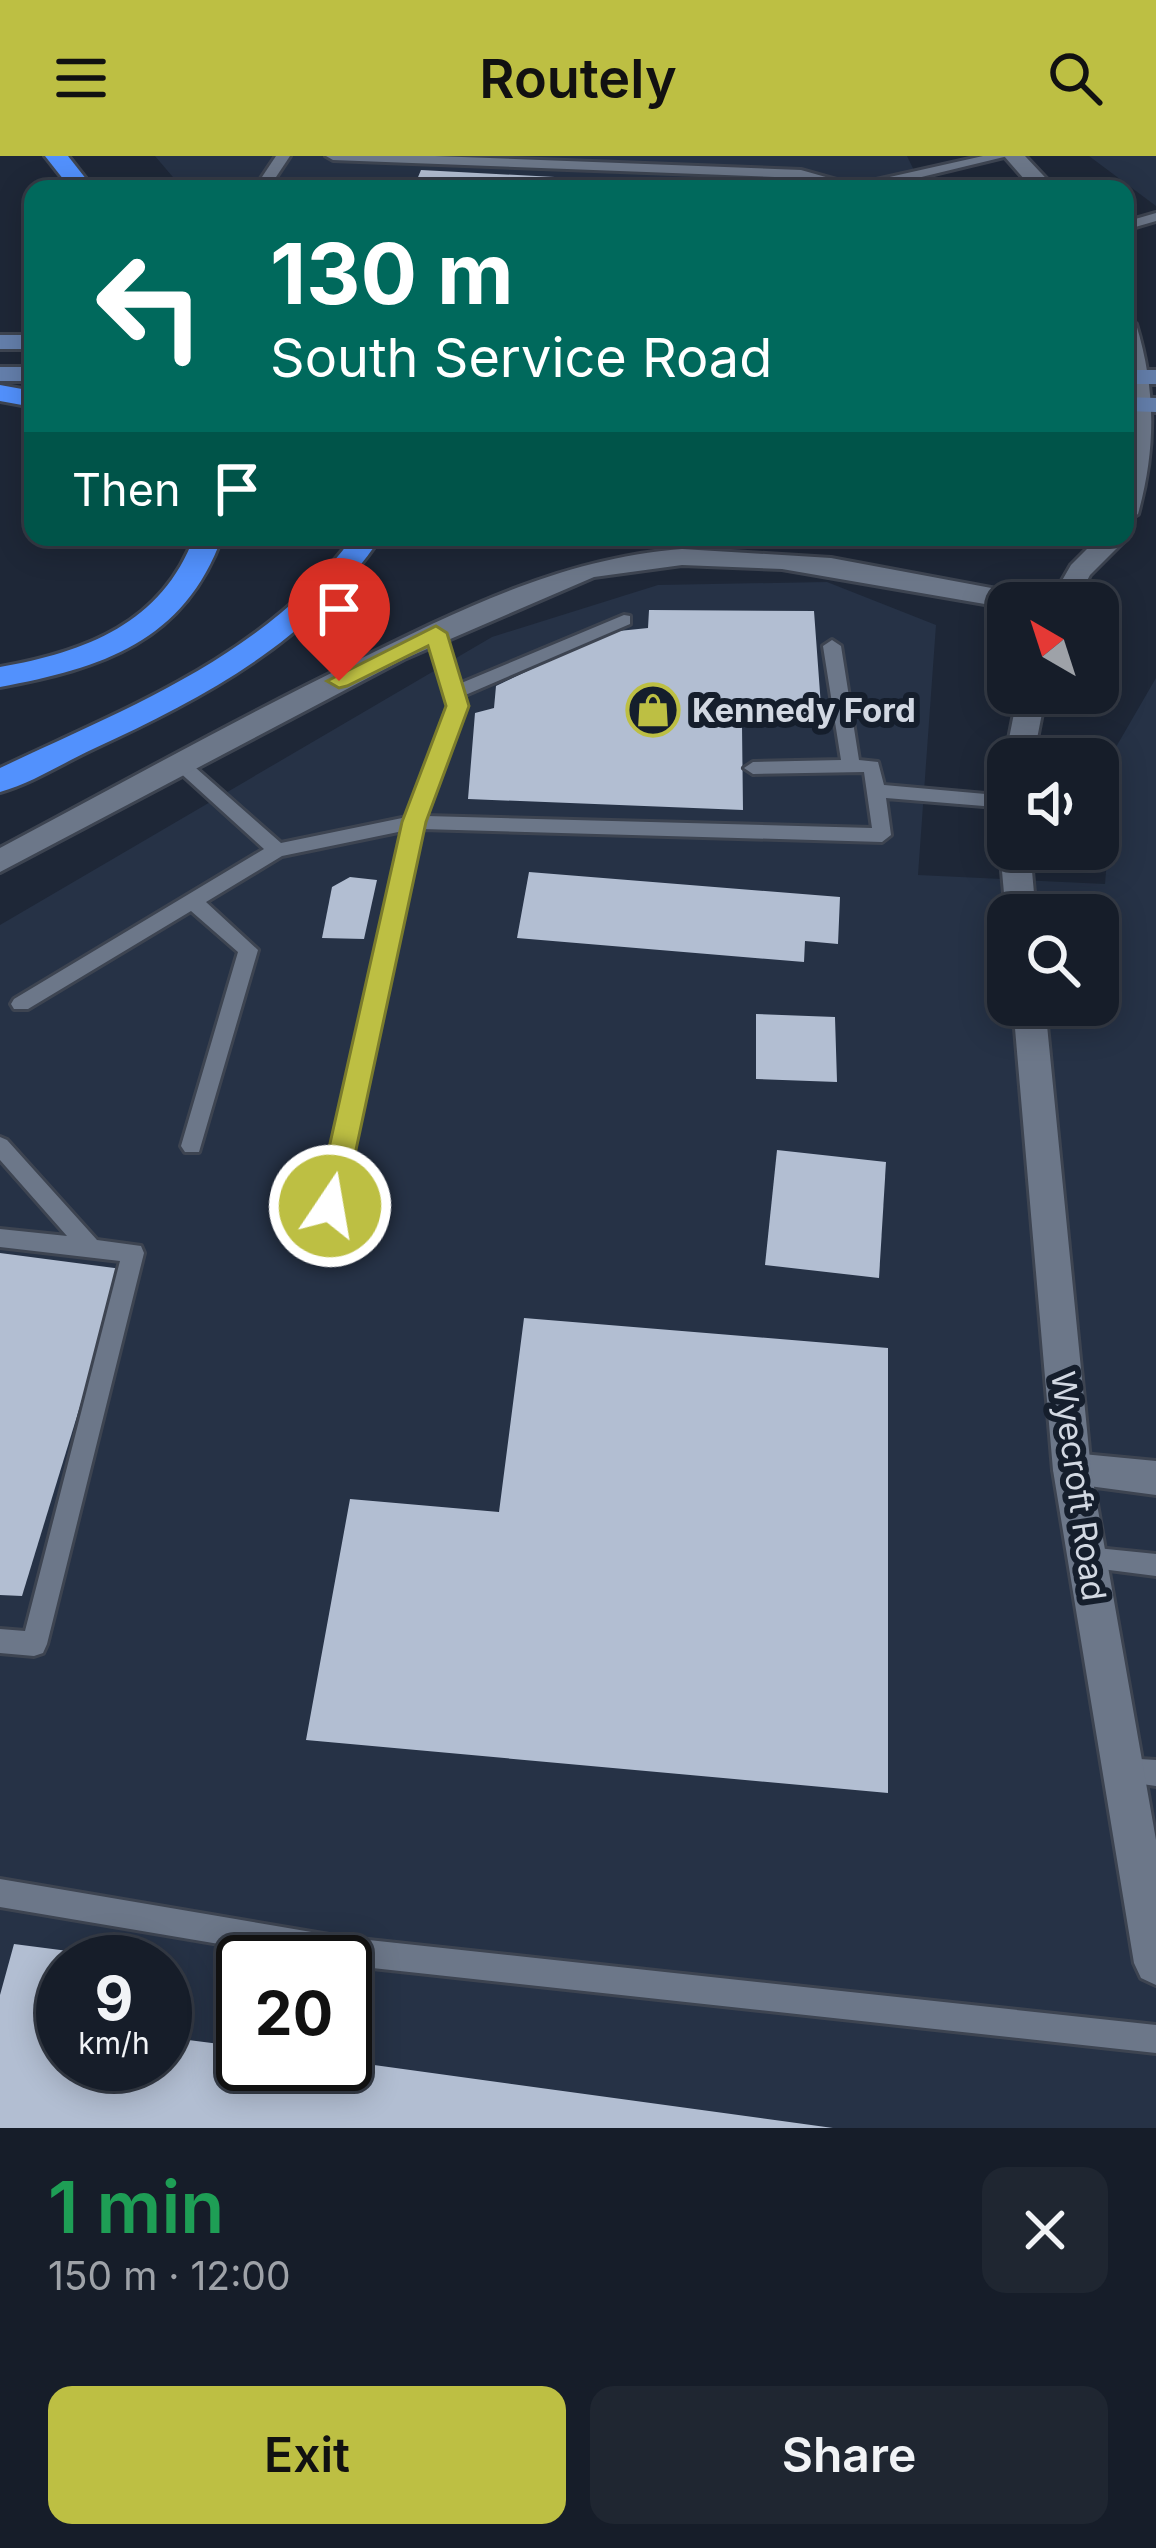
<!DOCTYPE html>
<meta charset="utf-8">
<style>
body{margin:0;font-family:Inter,sans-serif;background:#1f2631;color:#f1f3f6;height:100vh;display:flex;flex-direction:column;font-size:45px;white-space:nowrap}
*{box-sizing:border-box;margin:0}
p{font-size:39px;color:#9ea2a8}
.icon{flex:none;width:66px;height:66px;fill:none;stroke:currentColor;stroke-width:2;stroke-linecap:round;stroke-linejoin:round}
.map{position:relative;height:1972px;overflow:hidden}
.drawer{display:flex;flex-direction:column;background:#161d29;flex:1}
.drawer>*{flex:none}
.banner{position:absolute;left:24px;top:24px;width:1110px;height:366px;border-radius:24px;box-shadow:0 6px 30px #0003,0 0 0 3px #353b46;background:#00695c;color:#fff;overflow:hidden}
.needle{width:78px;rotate:321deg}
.fabs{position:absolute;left:987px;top:426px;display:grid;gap:24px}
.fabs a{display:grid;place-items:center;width:132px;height:132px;border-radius:24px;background:#161d29;box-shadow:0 6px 30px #0003,0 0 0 3px #353b46;font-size:60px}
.speed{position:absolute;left:36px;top:1779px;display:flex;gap:24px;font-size:60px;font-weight:700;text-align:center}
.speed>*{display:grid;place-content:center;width:156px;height:156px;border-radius:50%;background:#161d29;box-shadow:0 6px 30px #0003,0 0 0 3px #353b46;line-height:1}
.speed small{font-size:30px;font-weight:400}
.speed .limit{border:6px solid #111;border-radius:18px;background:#fff;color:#111}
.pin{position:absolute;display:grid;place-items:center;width:102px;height:102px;color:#fff;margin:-123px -51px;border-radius:50% 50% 50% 0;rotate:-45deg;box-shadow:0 0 12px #0007}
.pin .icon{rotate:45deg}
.me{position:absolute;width:132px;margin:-66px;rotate:12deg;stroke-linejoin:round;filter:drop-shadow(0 0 9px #0008)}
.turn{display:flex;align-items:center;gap:42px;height:252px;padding:0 48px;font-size:54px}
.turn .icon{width:156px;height:156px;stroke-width:2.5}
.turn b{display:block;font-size:84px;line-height:102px}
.then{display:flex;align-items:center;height:114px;padding:0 48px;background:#0003;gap:24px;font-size:45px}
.round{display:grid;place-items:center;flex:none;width:126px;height:126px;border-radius:24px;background:#1f2631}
.summary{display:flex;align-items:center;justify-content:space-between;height:204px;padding:0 48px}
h1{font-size:72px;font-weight:600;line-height:90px;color:#1e9e55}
.primary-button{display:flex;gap:24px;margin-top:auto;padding:24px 48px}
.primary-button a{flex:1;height:138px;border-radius:24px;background:#bdbf43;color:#111;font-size:48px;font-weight:600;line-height:138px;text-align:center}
.primary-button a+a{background:#1f2631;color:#f1f3f6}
header{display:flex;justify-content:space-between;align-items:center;height:156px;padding:0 48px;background:#bdbf43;color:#111;font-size:54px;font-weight:600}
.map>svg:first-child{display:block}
.built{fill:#263246;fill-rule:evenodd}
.building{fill:#b2bed2}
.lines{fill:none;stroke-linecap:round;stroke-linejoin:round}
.service-casing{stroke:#3d4451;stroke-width:6}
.minor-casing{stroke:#3d4451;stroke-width:6}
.tertiary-casing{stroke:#3d4451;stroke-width:6}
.secondary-casing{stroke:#3d4451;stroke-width:6}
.motorway-casing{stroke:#3d4451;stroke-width:6}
.service{fill:#6c7789;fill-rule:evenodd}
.minor{fill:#6c7789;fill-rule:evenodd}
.tertiary{fill:#6c7789;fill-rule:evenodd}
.secondary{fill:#647fac;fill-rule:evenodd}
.motorway{fill:#5291fd;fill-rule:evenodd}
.route{fill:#bdbf43;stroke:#7b7c2c;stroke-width:3}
.labels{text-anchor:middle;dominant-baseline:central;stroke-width:12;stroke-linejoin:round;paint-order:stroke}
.poi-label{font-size:33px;font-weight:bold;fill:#d2d8e2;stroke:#151e2c;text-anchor:start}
.street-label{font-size:33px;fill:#d2d8e2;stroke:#151e2c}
</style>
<header><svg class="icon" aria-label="menu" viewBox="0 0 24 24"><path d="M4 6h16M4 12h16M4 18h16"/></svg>Routely<svg class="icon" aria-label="search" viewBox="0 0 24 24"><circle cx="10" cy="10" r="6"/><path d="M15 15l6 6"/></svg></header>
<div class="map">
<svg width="1156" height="1972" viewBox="0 0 1156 1972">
<rect width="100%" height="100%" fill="#1e2737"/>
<g class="built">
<polygon points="155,0 907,0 923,33 183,33"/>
<polygon points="1089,0 1156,0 1156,50"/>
<path d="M827,426L936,469L918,719L1105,728L1116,591L1156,522V1972H0V769L492,481L658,429ZM1008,759H1098V849H1008ZM63,1806H165V1908H63ZM243,1806H345V1908H243Z"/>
</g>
<g class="building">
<polygon points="421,14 705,29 705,33 413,33"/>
<polygon points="649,454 814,455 822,564 742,570 743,654 468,643 475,557 494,552 496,530 609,476 648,472"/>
<polygon points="529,716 840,741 838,788 805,785 804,806 517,782"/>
<polygon points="350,721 377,724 364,783 322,782 332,731"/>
<polygon points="756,858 835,861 837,926 756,923"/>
<polygon points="777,994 886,1006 879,1122 765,1109"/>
<polygon points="0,1097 122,1113 22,1440 0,1439"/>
<polygon points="524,1162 888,1192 888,1637 306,1584 350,1343 499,1356"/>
<polygon points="14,1788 130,1803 63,1806 63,1908 165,1908 165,1881 243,1891 243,1908 345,1905 833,1972 0,1972 0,1839"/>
<polygon points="165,1808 179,1810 167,1861 165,1861"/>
</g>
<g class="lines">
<g class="service-casing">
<g id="service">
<polygon points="276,0 290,0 268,33 254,33"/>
<polygon points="326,0 435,0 801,14 854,29 983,0 1008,0 872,33 839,33 800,22 333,4"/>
<polygon points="1156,57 1156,65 1125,74 1125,66"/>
<polygon points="624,459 630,460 630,468 463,540 466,550 426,660 872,672 864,616 753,618 744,612 753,606 841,604 823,490 832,484 841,490 859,604 878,606 884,629 1008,640 1008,652 886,642 891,679 882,686 422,673 341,1050 338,1056 322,1056 319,1050 403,675 282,700 206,746 258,794 199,996 185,996 181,990 238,796 191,755 28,853 14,853 11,848 14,843 264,693 176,613 173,609 176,605 188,605 281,687 407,661 448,550 427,477 429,473 441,473 443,477 459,528"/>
<polygon points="0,981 7,984 97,1084 141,1090 144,1097 47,1488 43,1497 34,1500 0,1497 0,1473 25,1475 120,1105 0,1091 0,1073 67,1080 0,1004"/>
<polygon points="1087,1391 1156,1398 1156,1420 1078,1410 1075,1402 1078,1394"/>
<polygon points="1123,1602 1156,1604 1156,1630 1114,1624 1110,1615 1114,1606"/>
<polygon points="0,1723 341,1781 1156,1869 1156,1897 345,1809 345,1806 325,1806 0,1751"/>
</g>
</g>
<g class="minor-casing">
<polygon id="minor" points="1072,1297 1156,1305 1156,1339 1059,1326 1053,1314 1059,1302"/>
</g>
<g class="tertiary-casing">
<g id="tertiary">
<polygon points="1004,0 1025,0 1056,33 1033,33"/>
<path d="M1125,161L1136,168C1156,234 1156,292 1138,358L1125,366C1125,332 1134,302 1135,268C1136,232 1125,198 1125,161Z"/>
<polygon points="1125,380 1126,381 1122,387 1090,419 1075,447 1049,447 1071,409 1099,381"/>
<path d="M682,393L831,402L1028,439L1041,447H1008V452L782,413L682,409L594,421L404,503L0,716V692C119,629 236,563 356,505C461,453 564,402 682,393Z"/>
<polygon points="1018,537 1046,537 1033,603 1008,603 1008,608 1005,603"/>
<polygon points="1008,685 1008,693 1030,693 1036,759 1006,759 1000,693"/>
<polygon points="1013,849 1045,849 1091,1314 1156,1684 1156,1829 1141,1822 1134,1807 1053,1314"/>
</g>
</g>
<g class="secondary-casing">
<g id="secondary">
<rect x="0" y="179" width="33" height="14"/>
<rect x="0" y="211" width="33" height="14"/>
<rect x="1125" y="214" width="31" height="14"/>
<polygon points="1125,241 1156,242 1156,256 1125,255"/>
</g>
</g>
<g class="motorway-casing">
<g id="motorway">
<polygon points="45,0 68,0 94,33 71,33"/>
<polygon points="0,229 33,235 33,251 0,245"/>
<path d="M194,381H222C184,486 102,512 0,531V511C86,496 162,467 194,381Z"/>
<path d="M353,381H381C310,486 205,541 93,593C63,607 32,627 0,636V612C129,551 265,500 353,381Z"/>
</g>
</g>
<use href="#service" class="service"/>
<use href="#minor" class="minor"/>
<use href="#tertiary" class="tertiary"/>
<use href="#secondary" class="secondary"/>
<use href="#motorway" class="motorway"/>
</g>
<polygon class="route" points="436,470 447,477 469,550 426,666 344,1050 330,1061 316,1050 402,666 446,550 428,490 347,530 339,532 327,525"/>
<defs>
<g id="shop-ring" transform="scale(2.7)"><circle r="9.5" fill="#151e2c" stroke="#bdbf43" stroke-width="1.5"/><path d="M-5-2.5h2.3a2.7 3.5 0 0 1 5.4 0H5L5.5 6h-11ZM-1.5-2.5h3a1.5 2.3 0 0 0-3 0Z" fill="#bdbf43"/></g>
</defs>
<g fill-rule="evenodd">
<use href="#shop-ring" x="653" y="554"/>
</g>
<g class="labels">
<g class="poi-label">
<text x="692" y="554">Kennedy Ford</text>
</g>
<g class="street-label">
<text transform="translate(1079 1330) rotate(82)">Wyecroft Road</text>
</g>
</g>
</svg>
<div class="fabs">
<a><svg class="needle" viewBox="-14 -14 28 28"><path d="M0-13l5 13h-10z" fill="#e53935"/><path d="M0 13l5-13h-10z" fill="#9ea2a8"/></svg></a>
<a><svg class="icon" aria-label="sound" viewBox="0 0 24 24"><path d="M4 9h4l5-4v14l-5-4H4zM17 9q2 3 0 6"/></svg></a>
<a><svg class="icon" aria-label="search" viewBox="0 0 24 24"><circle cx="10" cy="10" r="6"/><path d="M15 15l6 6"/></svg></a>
</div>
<div class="speed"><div>9<small>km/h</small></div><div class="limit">20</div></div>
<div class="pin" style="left:339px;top:525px;background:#d93025"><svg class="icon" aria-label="arrive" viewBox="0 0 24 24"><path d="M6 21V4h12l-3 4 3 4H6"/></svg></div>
<svg class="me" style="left:330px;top:1050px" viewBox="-20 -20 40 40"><circle r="17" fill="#bdbf43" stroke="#fff" stroke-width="3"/><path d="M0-11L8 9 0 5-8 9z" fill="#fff"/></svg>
<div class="banner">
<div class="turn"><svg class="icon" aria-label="left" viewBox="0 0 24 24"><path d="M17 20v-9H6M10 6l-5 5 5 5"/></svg><div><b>130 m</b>South Service Road</div></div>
<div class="then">Then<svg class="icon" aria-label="arrive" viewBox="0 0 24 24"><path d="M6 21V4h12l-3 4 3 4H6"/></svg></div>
</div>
</div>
<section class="drawer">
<div class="summary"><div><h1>1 min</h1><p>150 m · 12:00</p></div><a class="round"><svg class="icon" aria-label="close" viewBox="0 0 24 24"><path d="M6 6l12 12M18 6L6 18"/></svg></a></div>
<div class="primary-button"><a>Exit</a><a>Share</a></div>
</section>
